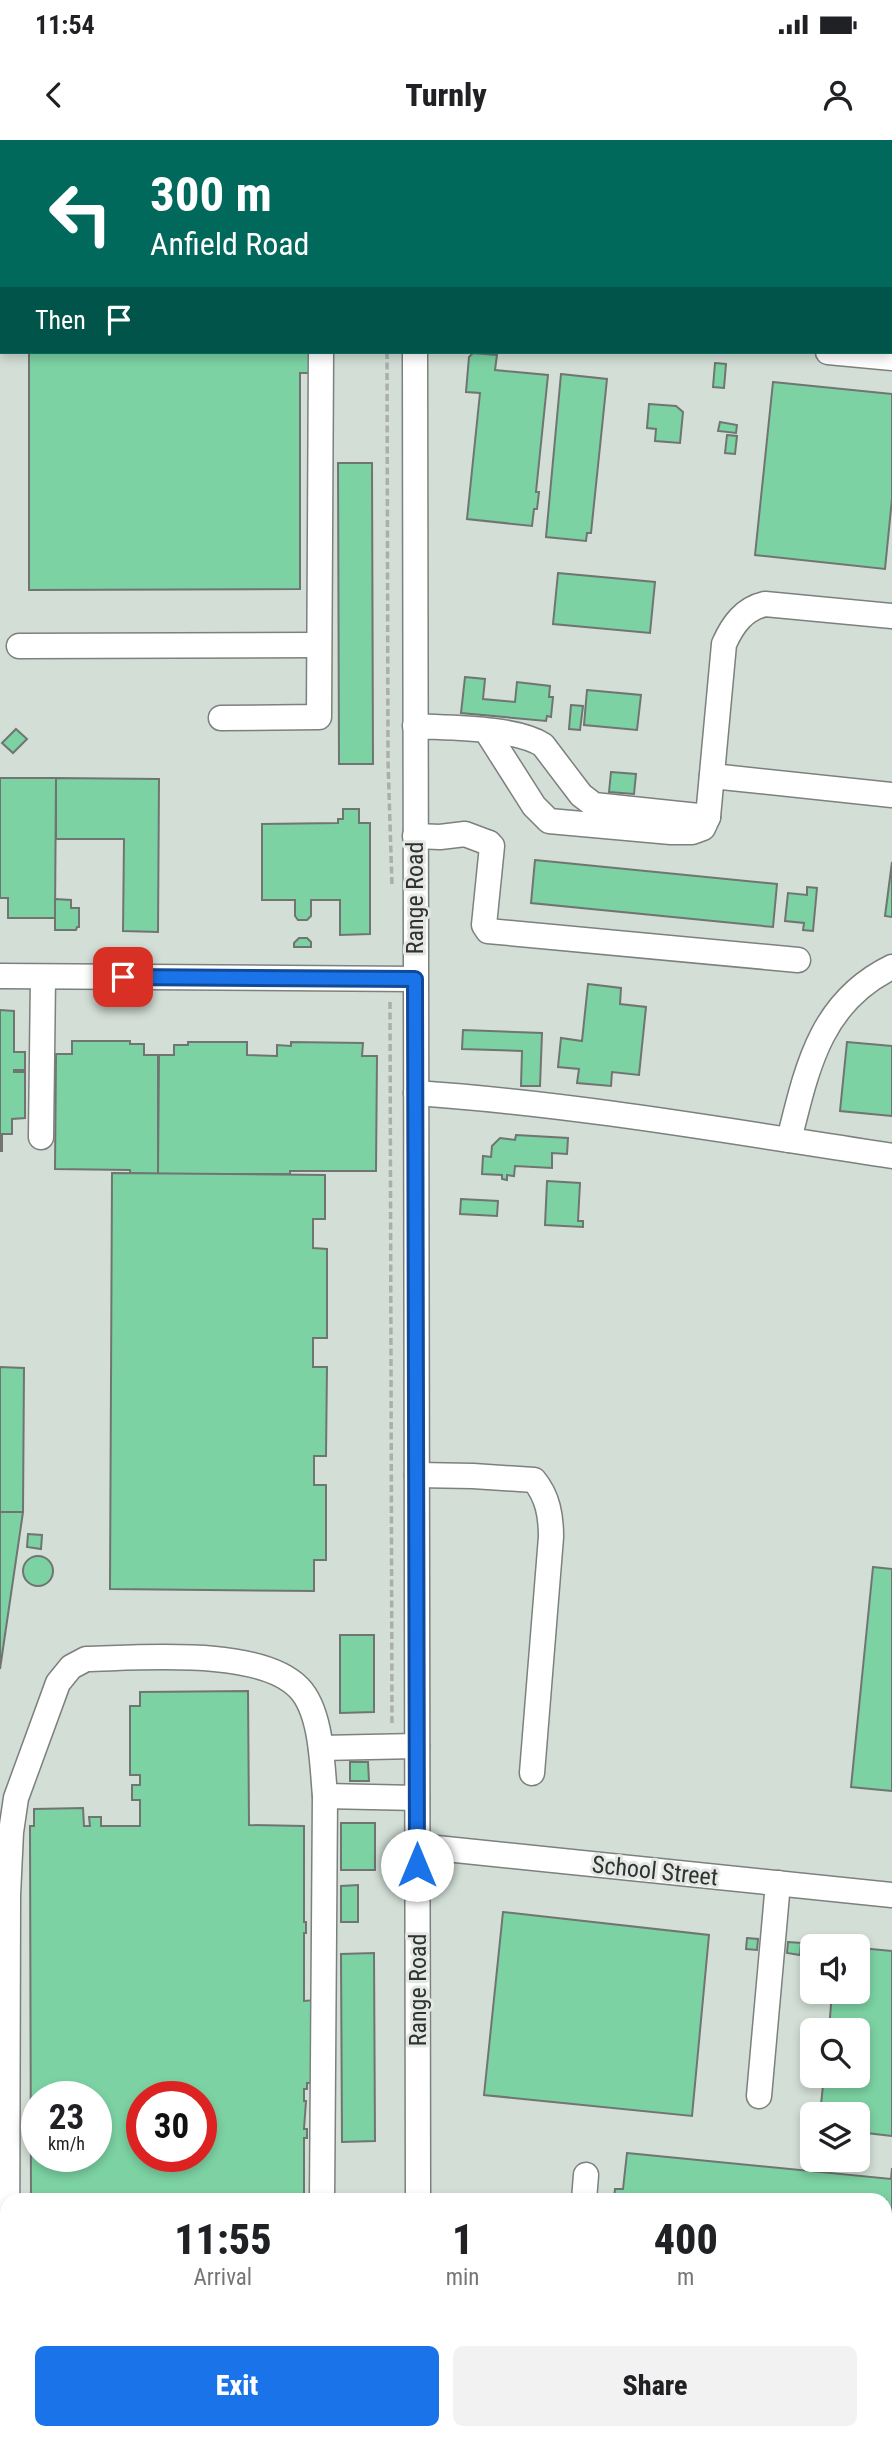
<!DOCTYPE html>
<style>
body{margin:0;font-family:"Roboto Condensed",sans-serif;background:#f2f2f2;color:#202124;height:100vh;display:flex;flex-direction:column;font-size:26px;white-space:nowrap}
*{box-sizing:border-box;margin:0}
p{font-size:23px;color:#757577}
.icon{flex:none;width:38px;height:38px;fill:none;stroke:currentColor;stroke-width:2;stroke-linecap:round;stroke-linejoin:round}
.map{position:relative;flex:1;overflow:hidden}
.side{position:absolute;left:0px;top:2053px;width:892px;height:247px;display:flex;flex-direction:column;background:#fff;border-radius:21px 21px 0 0;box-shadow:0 4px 10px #0003}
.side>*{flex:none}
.banner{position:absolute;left:0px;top:0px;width:892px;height:214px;box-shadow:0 4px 10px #0003;background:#00695c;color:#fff;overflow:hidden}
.fabs{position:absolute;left:800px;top:1794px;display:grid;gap:14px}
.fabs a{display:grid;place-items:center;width:70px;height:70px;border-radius:10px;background:#fff;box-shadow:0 4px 10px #0003;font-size:35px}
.speed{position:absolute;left:21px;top:1941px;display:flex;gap:14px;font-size:35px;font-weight:700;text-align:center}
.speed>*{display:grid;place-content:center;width:91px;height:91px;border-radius:50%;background:#fff;box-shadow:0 4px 10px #0003;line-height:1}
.speed small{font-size:18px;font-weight:400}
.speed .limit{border:10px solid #d22;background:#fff;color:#111}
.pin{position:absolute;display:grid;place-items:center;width:60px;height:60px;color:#fff;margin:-30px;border-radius:14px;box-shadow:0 4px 10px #0006}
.me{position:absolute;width:77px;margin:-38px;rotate:0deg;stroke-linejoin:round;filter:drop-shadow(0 0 5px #0008)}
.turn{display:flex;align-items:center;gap:24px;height:147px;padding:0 35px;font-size:32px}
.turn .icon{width:91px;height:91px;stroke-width:2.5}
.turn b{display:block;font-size:49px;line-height:60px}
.then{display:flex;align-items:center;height:66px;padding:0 35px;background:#0003;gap:14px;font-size:26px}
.eta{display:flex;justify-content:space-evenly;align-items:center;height:119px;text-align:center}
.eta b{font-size:42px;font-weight:800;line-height:49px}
.primary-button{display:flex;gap:14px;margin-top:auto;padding:14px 35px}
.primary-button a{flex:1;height:80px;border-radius:10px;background:#1a73e8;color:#fff;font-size:28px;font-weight:800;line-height:80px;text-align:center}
.primary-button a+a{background:#f2f2f2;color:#202124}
.status{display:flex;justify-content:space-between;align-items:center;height:49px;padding:0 35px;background:#fff;direction:ltr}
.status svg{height:19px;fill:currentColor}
header{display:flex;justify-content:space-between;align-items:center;height:91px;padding:0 35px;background:#fff;font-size:32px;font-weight:800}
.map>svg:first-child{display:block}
.built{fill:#d2ded6;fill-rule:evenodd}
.building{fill:#7cd2a3;stroke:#717572;stroke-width:2;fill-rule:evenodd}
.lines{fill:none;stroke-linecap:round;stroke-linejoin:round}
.minor-casing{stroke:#7c807e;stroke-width:27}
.path{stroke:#abafac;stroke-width:3.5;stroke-dasharray:7 3.5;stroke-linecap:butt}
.minor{stroke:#fff;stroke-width:24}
.route-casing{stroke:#114b97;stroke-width:18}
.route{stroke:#1a73e8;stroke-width:12}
.labels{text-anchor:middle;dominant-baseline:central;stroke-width:6;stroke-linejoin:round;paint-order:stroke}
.street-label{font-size:24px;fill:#303231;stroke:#e4e8e5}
</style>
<div class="status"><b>11:54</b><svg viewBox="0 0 49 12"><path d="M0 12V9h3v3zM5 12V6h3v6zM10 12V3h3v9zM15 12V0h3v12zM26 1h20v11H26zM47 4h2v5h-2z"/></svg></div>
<header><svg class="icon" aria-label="back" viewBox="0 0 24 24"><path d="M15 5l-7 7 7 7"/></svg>Turnly<svg class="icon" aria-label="person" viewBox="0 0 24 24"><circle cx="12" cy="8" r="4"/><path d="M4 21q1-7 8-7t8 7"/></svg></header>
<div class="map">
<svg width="892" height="2299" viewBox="0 0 892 2299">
<rect width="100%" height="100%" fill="#e4e8e5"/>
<path class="built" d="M0,0H892V2299H0ZM2,2H891V212H2ZM812,1806H858V1852H812ZM812,1890H858V1936H812ZM37,1956H96V2016H37ZM142,1956H201V2016H142ZM812,1974H858V2020H812ZM7,2060H886V2292H7Z"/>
<g class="building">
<polygon points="768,0 829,0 847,2 768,2"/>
<rect x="891" y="6" width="1" height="164"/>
<polygon points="29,212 310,212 310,233 300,233 300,449 29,450"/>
<polygon points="473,213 497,215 495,230 548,235 536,352 539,352 537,369 534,369 532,386 467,379 480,253 466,252 469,217"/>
<polygon points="715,223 726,224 724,248 713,247"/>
<polygon points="561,234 607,239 591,393 587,393 586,401 546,397"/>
<polygon points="773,242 892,254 892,359 885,429 755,415"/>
<polygon points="649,264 676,266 683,272 680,303 655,301 656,289 647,288"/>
<polygon points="720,282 737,285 736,293 718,291"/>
<polygon points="727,295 737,296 735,314 725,313"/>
<polygon points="338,323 372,323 373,624 339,624"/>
<polygon points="558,433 655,442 650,493 553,484"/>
<polygon points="465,537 485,539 483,559 515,562 517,542 550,546 549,557 553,557 551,577 547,576 546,581 461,573"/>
<polygon points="587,550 641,555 637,590 584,585"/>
<polygon points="571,565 583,566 580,590 569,589"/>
<polygon points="16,589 27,599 13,613 2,603"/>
<polygon points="611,632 636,634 634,654 609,652"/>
<polygon points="0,638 56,638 55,778 8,778 8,758 0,758"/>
<polygon points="56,638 159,639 158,792 123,791 124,699 56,699"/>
<polygon points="343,669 359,669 359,683 370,683 370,794 340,795 340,760 311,760 311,776 307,780 298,780 295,776 295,760 262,760 262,684 338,683 338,679 343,679"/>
<polygon points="535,720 777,744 773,787 531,763"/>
<polygon points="892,722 892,777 885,776"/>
<polygon points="807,747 817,748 813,791 803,790 804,783 785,781 788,753 807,755"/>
<polygon points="55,759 71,760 71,768 79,768 79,787 77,787 76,790 55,790"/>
<polygon points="299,798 307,798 311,802 311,807 294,807 294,803"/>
<polygon points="588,844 621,848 620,864 646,867 639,935 612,932 611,946 577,943 579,929 558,927 561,898 582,901"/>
<polygon points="0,870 14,871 14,912 25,912 25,930 14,930 14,932 25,932 25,978 12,979 12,994 2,994 2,1011 0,1011"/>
<polygon points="463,890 542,893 540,946 521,946 522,911 462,909"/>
<polygon points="72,901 130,901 130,904 144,904 144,915 158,915 158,1034 130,1033 130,1030 55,1029 56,914 72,914"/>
<polygon points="188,902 247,902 247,915 277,916 277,905 291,906 291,902 363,903 362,916 377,916 376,1031 290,1031 290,1034 158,1034 159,915 174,915 174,905 188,905"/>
<polygon points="847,902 892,906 892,976 840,971"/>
<polygon points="516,995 568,998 567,1014 552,1013 552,1028 515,1026 514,1036 507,1035 507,1040 502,1039 502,1035 482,1034 483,1016 491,1017 492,1006 500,998 515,1000"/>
<polygon points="112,1033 325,1035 325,1079 313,1079 313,1108 327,1109 327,1198 313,1198 313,1227 327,1227 326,1316 314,1316 314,1345 326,1345 326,1420 314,1420 314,1451 110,1449"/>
<polygon points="547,1041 580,1043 578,1081 583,1081 583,1087 545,1085"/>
<polygon points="461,1059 498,1061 497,1076 460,1074"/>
<polygon points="0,1227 24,1228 23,1372 0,1372"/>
<polygon points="0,1372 23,1372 0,1529"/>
<polygon points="28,1394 42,1395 41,1409 27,1407"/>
<circle cx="38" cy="1431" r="15"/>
<polygon points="873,1427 892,1429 892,1651 851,1647"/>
<polygon points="340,1495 374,1495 374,1572 340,1573"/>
<path d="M248,1551L249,1685L304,1686V1782H306V1793H304V1861L315,1860V1943H307V1949H304V1961H306L304,1989H307V1998H304V2060H31L30,1686H34V1669L83,1668L84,1686H90L89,1677H101V1686H140V1660H132V1645H140V1635H130V1566H140V1552ZM37,1956H96V2016H37ZM142,1956H201V2016H142Z"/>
<polygon points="350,1622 368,1622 369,1641 350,1641"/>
<rect x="341" y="1683" width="34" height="47"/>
<polygon points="358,1745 358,1782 341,1782 341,1746"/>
<polygon points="503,1772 709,1795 692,1976 484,1955"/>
<polygon points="747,1798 758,1799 757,1810 746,1809"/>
<polygon points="788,1802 801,1803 800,1815 787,1813"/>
<polygon points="860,1808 892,1811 892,1996 858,1992 858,1974 820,1974 824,1936 858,1936 858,1890 829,1890 832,1852 858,1852 858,1809"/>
<polygon points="374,1813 375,2001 342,2002 341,1814"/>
<polygon points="627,2013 891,2039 892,2028 892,2184 886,2183 886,2060 614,2060 615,2049 623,2049"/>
<polygon points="886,2251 892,2251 892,2299 694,2299 695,2292 886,2292"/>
<rect x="32" y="2292" width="273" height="7"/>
<rect x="342" y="2292" width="34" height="7"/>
</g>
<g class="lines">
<g class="minor-casing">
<g id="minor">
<polyline points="414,0 414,2"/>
<polyline points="269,2 344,0"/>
<polyline points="415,212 418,2060"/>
<polyline points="828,212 892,218"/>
<polyline points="19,506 318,505"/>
<polyline points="221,578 319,577 321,212"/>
<path d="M415,586C449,588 515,587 543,605L581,655L594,665L708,677"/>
<path d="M487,592L534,666L549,681L671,692H692L703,688L708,677L724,504C733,484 744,469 765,464L892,476"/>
<polyline points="712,636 892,655"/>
<polyline points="415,696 440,697 465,694 489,703"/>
<polyline points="489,703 492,706 484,785 488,791 798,820"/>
<polyline points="0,836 415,839"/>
<path d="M416,953C576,964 734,992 892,1016"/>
<polyline points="41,997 43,837"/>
<path d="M789,1000C807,928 820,862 892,827"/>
<path d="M417,1335L473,1336L534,1340C548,1357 551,1376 551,1397L532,1633"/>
<polyline points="321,1608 417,1606"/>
<polyline points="325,1656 417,1658"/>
<polyline points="417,1706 892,1755"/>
<polyline points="759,1956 778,1743"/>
<polyline points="584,2060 586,2035"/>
<path d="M7,2140L8,1755L11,1692L16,1658L58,1543L71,1527L86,1519C140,1518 260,1507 299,1548C322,1572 322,1625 325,1656L322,2060"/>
<polyline points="886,2200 892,2200"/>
<polyline points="886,2226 892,2227"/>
<polyline points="323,2292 323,2299"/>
<polyline points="418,2292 418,2299"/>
<polyline points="7,2299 7,2212"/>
<polyline points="654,2299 654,2292"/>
</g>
</g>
<g class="path">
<polyline points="387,212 388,621 392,745"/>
<polyline points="390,862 392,1585"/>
</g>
<use href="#minor" class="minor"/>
</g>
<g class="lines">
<g class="route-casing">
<polyline id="route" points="123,837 415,839 417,1725"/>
</g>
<use href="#route" class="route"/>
</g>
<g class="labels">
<g class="street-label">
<text transform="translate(415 758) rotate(-90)">Range Road</text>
<text transform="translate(655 1731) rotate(6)">School Street</text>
<text transform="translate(418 1850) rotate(-90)">Range Road</text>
</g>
</g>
</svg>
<div class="fabs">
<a><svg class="icon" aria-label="sound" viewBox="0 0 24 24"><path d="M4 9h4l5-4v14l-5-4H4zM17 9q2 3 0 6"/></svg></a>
<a><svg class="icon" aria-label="search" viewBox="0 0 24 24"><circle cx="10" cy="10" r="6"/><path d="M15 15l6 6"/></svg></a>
<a><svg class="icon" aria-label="layers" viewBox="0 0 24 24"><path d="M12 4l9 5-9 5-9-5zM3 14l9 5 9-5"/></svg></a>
</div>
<div class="speed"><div>23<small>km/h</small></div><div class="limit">30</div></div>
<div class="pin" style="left:123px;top:837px;background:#d93025"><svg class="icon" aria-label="arrive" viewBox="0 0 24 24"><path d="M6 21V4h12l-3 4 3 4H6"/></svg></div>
<svg class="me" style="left:417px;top:1725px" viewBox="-20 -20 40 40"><circle r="19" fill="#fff"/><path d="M0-13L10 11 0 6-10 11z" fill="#1a73e8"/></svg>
<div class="banner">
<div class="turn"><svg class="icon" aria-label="left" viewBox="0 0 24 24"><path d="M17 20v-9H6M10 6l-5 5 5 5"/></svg><div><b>300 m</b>Anfield Road</div></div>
<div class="then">Then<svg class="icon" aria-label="arrive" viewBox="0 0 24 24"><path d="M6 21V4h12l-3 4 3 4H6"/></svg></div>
</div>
<section class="side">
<div class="eta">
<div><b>11:55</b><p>Arrival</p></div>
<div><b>1</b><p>min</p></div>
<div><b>400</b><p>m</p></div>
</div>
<div class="primary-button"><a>Exit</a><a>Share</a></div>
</section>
</div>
